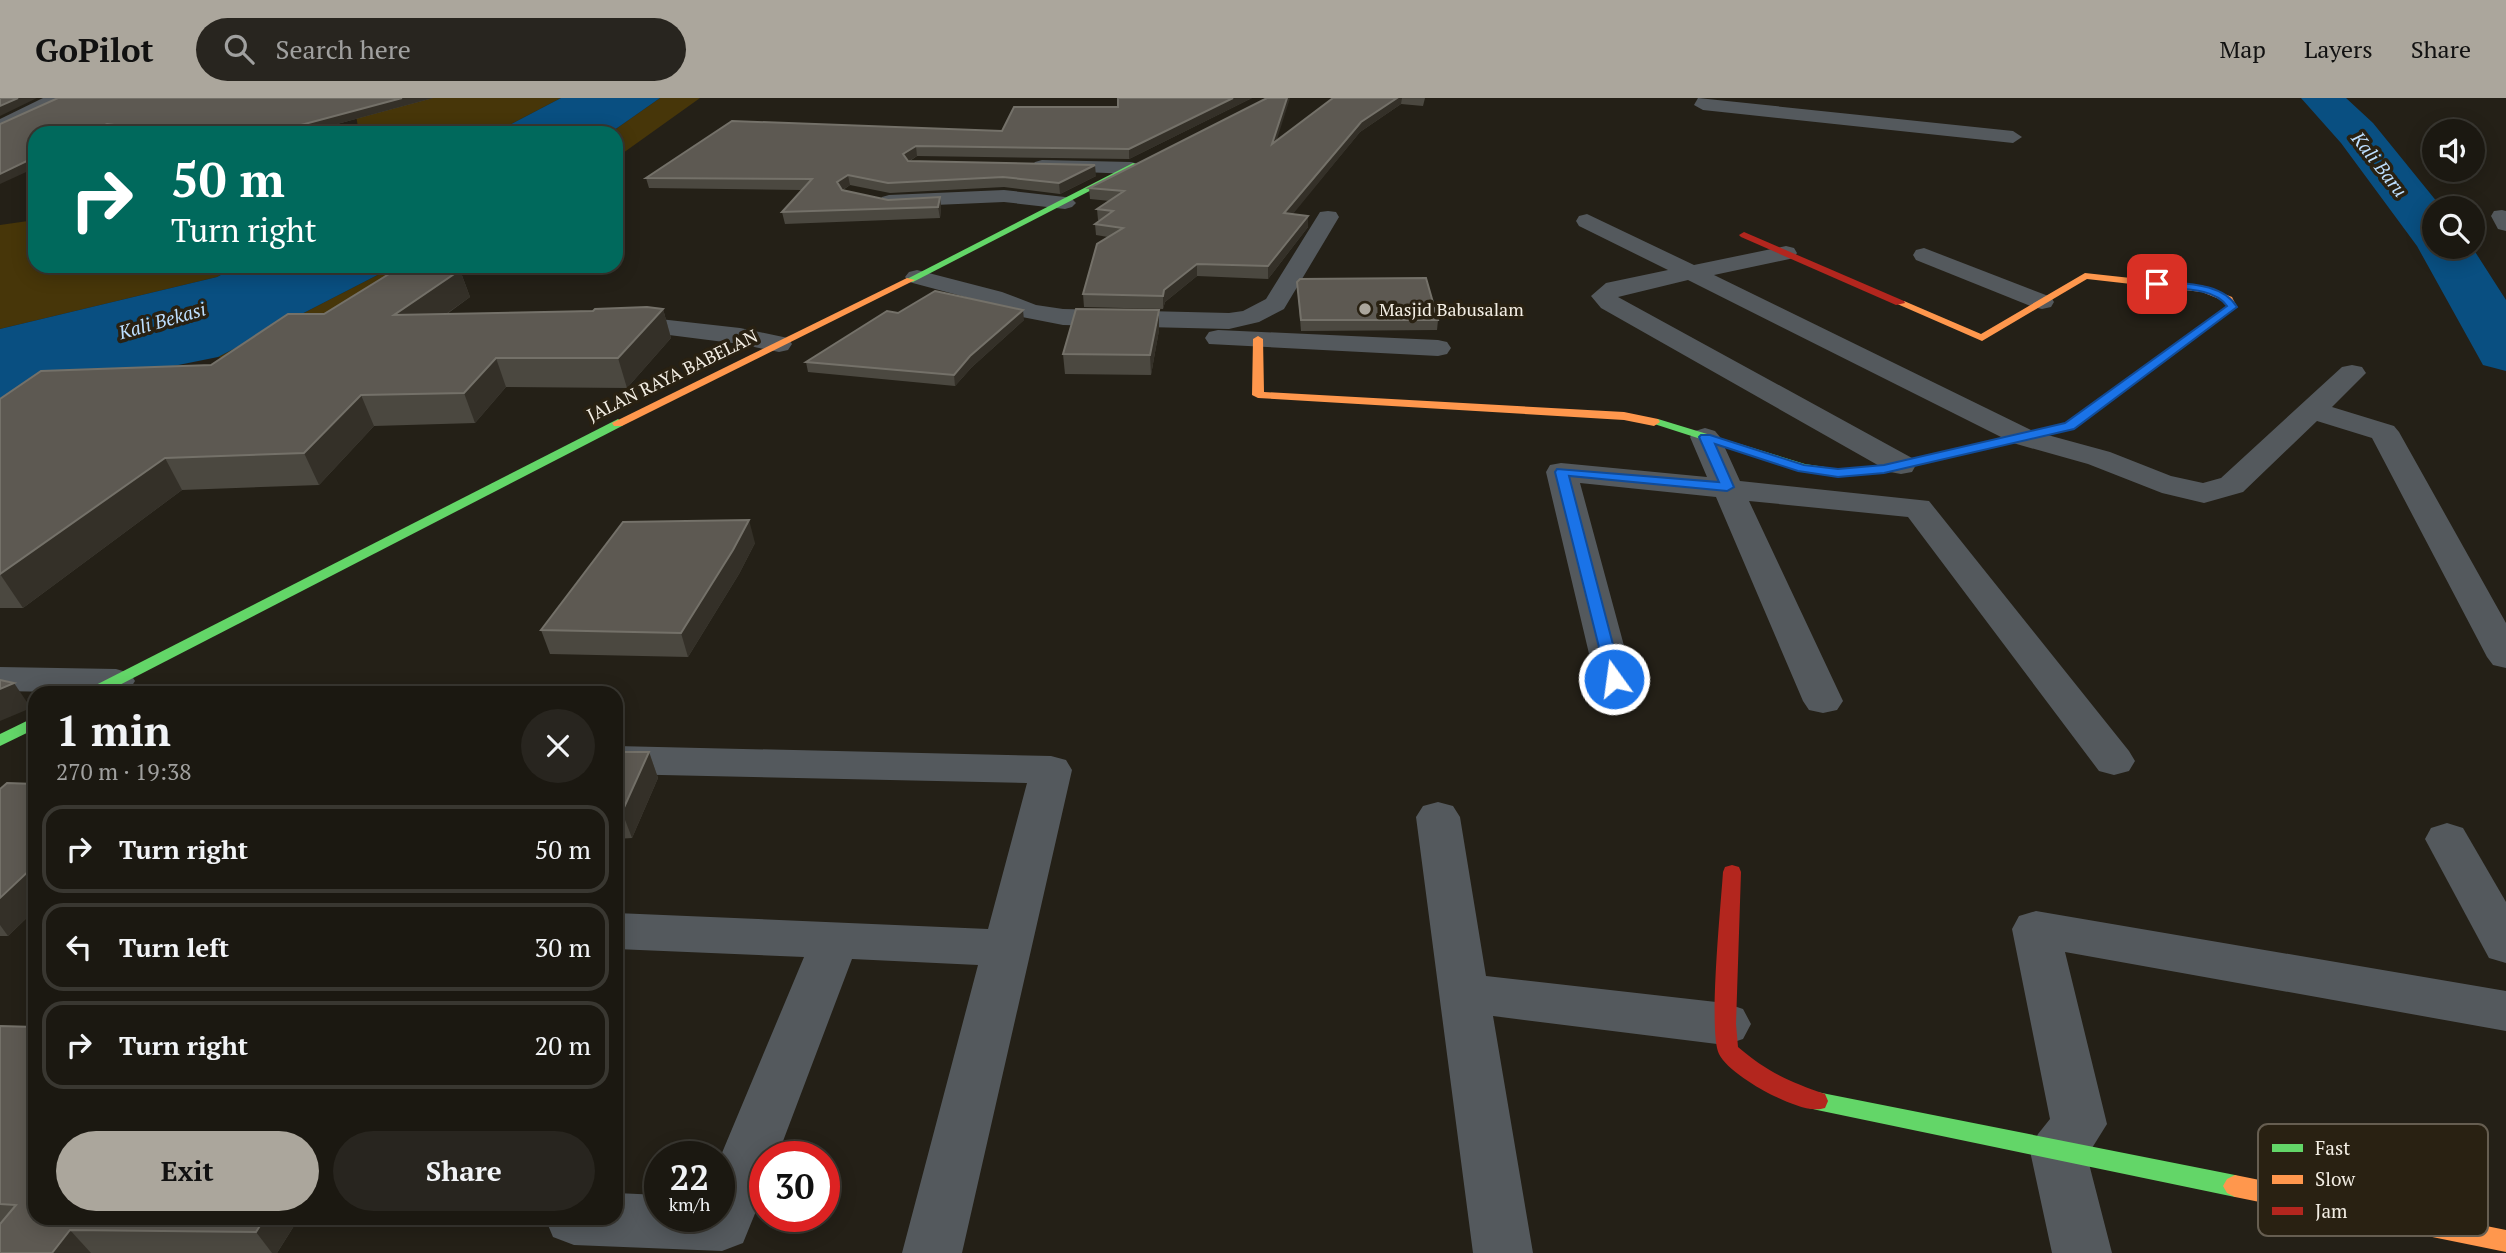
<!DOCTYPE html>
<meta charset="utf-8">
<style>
body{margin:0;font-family:"PT Serif",serif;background:#28251f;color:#f1f3f6;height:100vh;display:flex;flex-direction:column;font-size:26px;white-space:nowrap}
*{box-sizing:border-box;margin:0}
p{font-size:23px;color:#a0a09f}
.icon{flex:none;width:38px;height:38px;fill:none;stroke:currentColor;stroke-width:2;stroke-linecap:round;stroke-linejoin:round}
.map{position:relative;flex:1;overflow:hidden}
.details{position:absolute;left:28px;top:588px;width:595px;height:539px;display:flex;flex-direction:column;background:#1b1811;border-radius:21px;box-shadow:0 4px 18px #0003,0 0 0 2px #393731}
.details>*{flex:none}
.guide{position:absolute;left:28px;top:28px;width:595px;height:147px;border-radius:21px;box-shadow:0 4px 18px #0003,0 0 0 2px #393731;background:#00695c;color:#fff;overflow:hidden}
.controls{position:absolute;left:2422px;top:21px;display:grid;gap:14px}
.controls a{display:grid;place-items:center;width:63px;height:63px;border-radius:50%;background:#1b1811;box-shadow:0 4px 18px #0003,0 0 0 2px #393731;font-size:35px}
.speed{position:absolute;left:644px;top:1043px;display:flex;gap:14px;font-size:35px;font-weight:700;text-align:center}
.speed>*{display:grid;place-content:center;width:91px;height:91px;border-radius:50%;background:#1b1811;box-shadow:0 4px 18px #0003,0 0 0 2px #393731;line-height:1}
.speed small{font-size:18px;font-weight:400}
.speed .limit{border:10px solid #d22;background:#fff;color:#111}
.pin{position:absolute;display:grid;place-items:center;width:60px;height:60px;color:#fff;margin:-30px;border-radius:14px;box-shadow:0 4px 10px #0006}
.me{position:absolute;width:77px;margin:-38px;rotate:346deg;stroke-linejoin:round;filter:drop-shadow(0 0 5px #0008)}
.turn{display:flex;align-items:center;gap:24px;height:147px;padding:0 28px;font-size:32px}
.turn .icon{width:91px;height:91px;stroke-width:2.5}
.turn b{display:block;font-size:49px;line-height:60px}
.round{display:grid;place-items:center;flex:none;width:74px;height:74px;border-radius:37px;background:#28251f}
.headline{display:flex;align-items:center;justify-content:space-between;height:119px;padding:0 28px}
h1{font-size:42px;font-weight:800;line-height:52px}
.cta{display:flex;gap:14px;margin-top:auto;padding:14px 28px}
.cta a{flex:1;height:80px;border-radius:42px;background:#aba69c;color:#111;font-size:28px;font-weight:800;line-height:80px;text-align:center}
.cta a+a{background:#28251f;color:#f1f3f6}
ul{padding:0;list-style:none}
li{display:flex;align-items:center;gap:21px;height:88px;margin:0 14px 10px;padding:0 14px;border:4px solid #393731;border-radius:21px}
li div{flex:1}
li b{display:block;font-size:26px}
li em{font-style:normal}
header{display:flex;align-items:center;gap:42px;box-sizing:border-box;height:98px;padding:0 35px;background:#aba69c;color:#111}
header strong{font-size:33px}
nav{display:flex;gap:38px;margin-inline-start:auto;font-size:24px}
.search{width:490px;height:63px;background:#28251f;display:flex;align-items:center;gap:18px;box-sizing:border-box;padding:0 24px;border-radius:38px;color:#a0a09f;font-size:26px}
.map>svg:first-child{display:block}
.green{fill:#473609}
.water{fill:#094f81}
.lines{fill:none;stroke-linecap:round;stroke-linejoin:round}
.river{fill:#094f81;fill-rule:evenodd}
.street{fill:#54595d;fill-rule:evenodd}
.fast{fill:#63d668;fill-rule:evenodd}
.slow{fill:#ff974d;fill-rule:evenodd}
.jam{fill:#b3261e;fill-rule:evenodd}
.wall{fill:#4b4840}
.shaded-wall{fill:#343028}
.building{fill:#5d5952;stroke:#747169;stroke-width:2}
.route{fill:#1a73e8;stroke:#114b97;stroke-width:2}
.poi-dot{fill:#aba69c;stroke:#292112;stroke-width:2.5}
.labels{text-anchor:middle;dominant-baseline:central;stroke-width:7;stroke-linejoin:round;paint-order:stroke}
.far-poi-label{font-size:18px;fill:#f3eee4;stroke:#292112;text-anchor:start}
.far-street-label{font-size:18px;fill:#f3eee4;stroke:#292112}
.far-water-label{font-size:19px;font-style:italic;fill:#bddfff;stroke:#292112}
.key{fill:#292112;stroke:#665e51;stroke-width:2}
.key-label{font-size:19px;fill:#f3eee4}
</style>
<header>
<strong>GoPilot</strong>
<div class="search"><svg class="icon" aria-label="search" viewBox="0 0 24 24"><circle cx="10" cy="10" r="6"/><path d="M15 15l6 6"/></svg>Search here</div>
<nav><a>Map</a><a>Layers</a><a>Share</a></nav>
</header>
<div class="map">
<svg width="2506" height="1155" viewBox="0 0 2506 1155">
<rect width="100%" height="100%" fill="#242017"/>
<g class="green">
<polygon points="432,0 561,0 494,35 359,35 356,17"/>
<polygon points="660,0 700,0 616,60 616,35 610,35"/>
<polygon points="35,122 35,168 238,168 217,179 0,231 0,127"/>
<polygon points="395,168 451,168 241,264 218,259"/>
</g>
<g class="water">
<polygon points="561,0 660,0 610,35 494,35"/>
<polygon points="238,168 395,168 218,259 0,303 0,231 217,179"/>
</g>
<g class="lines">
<polygon class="river" points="2301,0 2346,0 2373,25 2442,110 2434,110 2434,149 2472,149 2506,202 2506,273 2483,267 2417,148 2341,45"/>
<g class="street">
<polygon points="43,0 66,0 63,4 0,33 0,21"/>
<polygon points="1698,0 2013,33 2022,39 2013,45 1703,12 1694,7"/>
<polygon points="1042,62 1131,64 1138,66 1141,70 1138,74 1131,76 1035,72 1032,68 1035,64"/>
<polygon points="1004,92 1065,99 1072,101 1076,105 1072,109 1065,111 1004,104 889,109 882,107 879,103 882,99 889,97"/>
<polygon points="2502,112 2506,113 2506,133 2498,131 2491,118 2494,113"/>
<polygon points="1328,113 1336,114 1339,119 1284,211 1259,224 1229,231 1063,227 1022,219 984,204 909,184 905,179 909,174 917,172 1002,194 1036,207 1063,211 1229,215 1243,213 1266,201 1320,114"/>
<polygon points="1587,116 1694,167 1786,148 1794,150 1797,155 1794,160 1714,177 2033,333 2110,354 2171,378 2203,385 2221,380 2342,269 2352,267 2362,269 2366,275 2332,309 2394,328 2399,334 2506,525 2506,570 2493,567 2487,559 2372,340 2317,323 2243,394 2204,405 2162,395 2088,366 2013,345 1688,182 1618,199 1912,360 1916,367 1912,374 1901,376 1890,374 1601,210 1591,198 1606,185 1668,172 1579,128 1576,123 1579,118"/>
<polygon points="1924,150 2051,199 2054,204 2051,209 2042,211 2033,209 1916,162 1913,157 1916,152"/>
<polygon points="615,216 740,230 788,240 792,246 788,252 779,254 740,246 606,229 602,224 606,219"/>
<polygon points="1218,232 1438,242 1447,244 1451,250 1447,256 1438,258 1209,246 1205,240 1209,234"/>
<polygon points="1705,330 1715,333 1720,339 1740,383 1929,403 2129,653 2135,663 2129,673 2114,677 2099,673 1908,419 1749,403 1843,603 1837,612 1823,615 1809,612 1803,603 1716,399 1580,385 1633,581 1628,589 1614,593 1600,589 1595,581 1546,374 1550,367 1561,365 1707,379 1690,339 1695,333"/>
<polygon points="0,569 116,571 130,575 135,583 130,591 116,595 0,593"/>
<polygon points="616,648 1051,658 1066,662 1072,672 962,1155 902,1155 978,867 852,861 777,1059 765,1059 765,1091 743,1145 722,1153 574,1147 553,1139 545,1120 616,1120 616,1095 660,1097 660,1118 719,1118 719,1062 804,859 616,851 616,815 988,831 1027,685 616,676"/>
<polygon points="1438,704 1453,708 1460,719 1486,878 1725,905 1743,911 1751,926 1743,941 1725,947 1493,918 1533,1155 1473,1155 1416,719 1423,708"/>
<polygon points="2447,725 2463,730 2506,804 2506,865 2489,860 2425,741 2431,730"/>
<polygon points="2036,813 2506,893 2506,933 2065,854 2107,1026 2087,1058 2112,1155 2052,1155 2030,1053 2038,1036 2050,1021 2012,831 2019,818"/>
</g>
<g class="fast">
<polygon points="1133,65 1140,67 913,184 905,182"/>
<polygon points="2187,239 2192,242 2191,244 2073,331 1884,375 1838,379 1803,374 1648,324 1650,321 1658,321 1805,366 1838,371 1884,367 2065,325"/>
<polygon points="618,321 624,325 622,328 104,595 84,595 86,592"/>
<polygon points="35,619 35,631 0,648 0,636"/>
<polygon points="1817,994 2235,1077 2243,1081 2247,1088 2243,1095 2235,1099 1817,1012 1809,1010 1806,1003 1809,996"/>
</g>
<g class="slow">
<polygon points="2085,175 2204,188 2232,199 2237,209 2187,245 2182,242 2183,240 2227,208 2224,203 2202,194 2087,181 1982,243 1895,205 1904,203 1981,236"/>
<polygon points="907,180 915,182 622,328 614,328 612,325"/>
<polygon points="1258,238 1263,241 1264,294 1624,314 1658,321 1660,324 1654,328 1624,322 1258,300 1252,297 1253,241"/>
<polygon points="2235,1077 2506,1132 2506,1154 2235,1099 2227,1095 2223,1088 2227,1081"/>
</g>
<g class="jam">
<polygon points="1744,134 1904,203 1905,205 1896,207 1741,139 1739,137"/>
<path d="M1732,767L1739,769L1741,774L1736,926L1738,949C1767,974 1790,984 1825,996L1828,1003L1825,1010C1809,1015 1788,1004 1774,998C1759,991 1726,971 1719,956C1708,934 1721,806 1723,774L1725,769Z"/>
</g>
</g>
<g class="wall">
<polygon points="58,0 433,0 304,35 121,35 111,34"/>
<polygon points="1252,0 1129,61 917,58 910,63 1096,78 1060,96 1004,89 890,95 850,87 843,92 888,102 940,99 941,110 940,120 785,126 782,114 802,92 649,90 646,80 1002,33 1118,9"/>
<polygon points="1333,0 1425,0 1423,8 1401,6 1360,34 1292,116 1308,118 1308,129 1268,181 1197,178 1165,204 1163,211 1084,209 1083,196 1108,139 1096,137 1095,126 1100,123 1098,122 1097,111 1110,103 1090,101 1089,90 1276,43"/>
<polygon points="460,172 470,199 447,216 663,211 671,240 627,290 506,289 475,325 374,328 319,387 182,392 23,510 0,510 0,301 211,267 324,216"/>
<polygon points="1297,184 1438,222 1437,232 1301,233"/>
<polygon points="1159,212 1159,232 1151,277 1065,276 1063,256"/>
<polygon points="898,215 1024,222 972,269 955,288 808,274 806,264"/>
<polygon points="755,445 739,476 688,559 550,556 541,532"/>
<polygon points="616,654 649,654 658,680 632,740 616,741"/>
<polygon points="35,686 35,812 8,838 0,838 0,691"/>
<polygon points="0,928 35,1120 299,1120 277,1155 0,1155"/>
</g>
<g class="shaded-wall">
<polygon points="18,0 37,0 0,18 0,8"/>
<polygon points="402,0 433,0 304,35 271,35"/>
<polygon points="1233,0 1252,0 1129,61 1129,51"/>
<polygon points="1287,0 1290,0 1272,57 1272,46"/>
<polygon points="1397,0 1402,0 1401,6 1360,34 1284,127 1284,115 1361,24"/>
<polygon points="107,26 111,34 108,35 88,35"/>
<polygon points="916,48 917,58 904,66 903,56"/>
<polygon points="35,59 35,70 0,86 0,76"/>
<polygon points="1095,67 1096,78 1060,96 1059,85"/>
<polygon points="848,77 850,87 839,94 837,84"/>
<polygon points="940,99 941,110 940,120 938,109"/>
<polygon points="1308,118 1308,129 1268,181 1268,168"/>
<polygon points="1197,166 1197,178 1165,204 1163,211 1163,198 1164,192"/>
<polygon points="460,172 470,199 405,245 394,217"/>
<polygon points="663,211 671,240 627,290 618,260"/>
<polygon points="1023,212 1024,222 972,269 955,288 954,277 970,258"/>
<polygon points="1159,212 1159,232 1151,277 1150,257"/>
<polygon points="496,260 506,289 475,325 464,295"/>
<polygon points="361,297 374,328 319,387 304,355"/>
<polygon points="165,360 182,392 23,510 0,476"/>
<polygon points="749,422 755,445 739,476 688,559 681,535"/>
<polygon points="14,585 31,610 0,623 0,591"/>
<polygon points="649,654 658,680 632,740 622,714"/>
<polygon points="35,767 35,812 8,838 0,827 0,800"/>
<polygon points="265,1120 299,1120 277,1155 272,1155 256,1134"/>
<polygon points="70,1132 91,1155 52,1155"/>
</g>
<g class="building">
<polygon points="0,0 18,0 0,8"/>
<polygon points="58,0 402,0 271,35 176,35 107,26 88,35 35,35 35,59 0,76 0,26"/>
<polygon points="1118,0 1233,0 1129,51 916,48 903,56 908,63 1095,67 1059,85 1003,79 888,85 848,77 837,84 842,92 888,102 940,99 938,109 782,114 812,81 646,80 732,23 1002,33 1014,9 1118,9"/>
<polygon points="1267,0 1287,0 1272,46 1333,0 1397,0 1361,24 1284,115 1308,118 1268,168 1197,166 1164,192 1163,198 1083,196 1097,146 1123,130 1095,126 1113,113 1097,111 1124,93 1089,90"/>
<polygon points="402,168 457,168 460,172 394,217 593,213 595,211 647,209 663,211 618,260 496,260 464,295 361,297 304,355 165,360 0,476 0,301 41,273 211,267 288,216 324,216"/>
<polygon points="1426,180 1438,222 1301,222 1297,184 1300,181"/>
<polygon points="935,193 1023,212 970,258 954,277 806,264 887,213 898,215"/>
<polygon points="1076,211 1159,212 1150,257 1063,256"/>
<polygon points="749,422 733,452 681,535 541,532 623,424"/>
<polygon points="0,582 14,585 0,591"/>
<polygon points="616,654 649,654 622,714 616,714"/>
<polygon points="7,685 35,686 35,767 0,800 0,691"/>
<polygon points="0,928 35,929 35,1120 265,1120 256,1134 70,1132 52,1155 0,1155 0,1126 16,1107 0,1106"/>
</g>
<path class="route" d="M2157,183C2183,186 2222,184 2237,209L2074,331L1884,375L1838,379L1798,373L1715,346L1734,389L1727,393L1569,378L1622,581L1614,586L1608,585L1555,374L1557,371L1719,384L1699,339L1701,337H1710L1804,367L1838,371L1884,367L2065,325L2227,208C2213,188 2175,192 2153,188V184Z"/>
<circle class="poi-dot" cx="1365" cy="211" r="7"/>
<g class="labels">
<g class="far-poi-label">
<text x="1379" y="211">Masjid Babusalam</text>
</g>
<g class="far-street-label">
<text transform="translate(672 277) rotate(-26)">JALAN RAYA BABELAN</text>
</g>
<g class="far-water-label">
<text transform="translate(2380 66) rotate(52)">Kali Baru</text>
<text transform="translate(162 222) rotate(-16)">Kali Bekasi</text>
</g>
</g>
<rect x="2258" y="1026" width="230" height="112" rx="10" class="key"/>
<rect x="2272" y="1046" width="31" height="8" fill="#63d668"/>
<rect x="2272" y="1077" width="31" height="9" fill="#ff974d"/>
<rect x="2272" y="1109" width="31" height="8" fill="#b3261e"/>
<g class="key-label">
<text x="2315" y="1057">Fast</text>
<text x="2315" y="1088">Slow</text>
<text x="2315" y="1120">Jam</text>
</g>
</svg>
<div class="controls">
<a><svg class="icon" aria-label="sound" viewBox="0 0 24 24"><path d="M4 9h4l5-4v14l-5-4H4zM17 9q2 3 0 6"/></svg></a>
<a><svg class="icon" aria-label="search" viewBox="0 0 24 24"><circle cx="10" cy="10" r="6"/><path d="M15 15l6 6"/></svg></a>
</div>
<div class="speed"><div>22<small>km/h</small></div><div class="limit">30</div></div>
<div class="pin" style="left:2157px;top:186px;background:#d93025"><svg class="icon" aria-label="arrive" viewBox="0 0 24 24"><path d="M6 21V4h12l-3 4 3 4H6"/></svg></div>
<svg class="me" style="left:1614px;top:581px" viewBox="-20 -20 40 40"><circle r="17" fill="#1a73e8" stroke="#fff" stroke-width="3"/><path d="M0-11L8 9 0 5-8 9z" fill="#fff"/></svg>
<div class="guide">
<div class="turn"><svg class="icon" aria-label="right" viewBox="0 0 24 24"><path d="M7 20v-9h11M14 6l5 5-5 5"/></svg><div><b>50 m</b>Turn right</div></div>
</div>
<section class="details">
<div class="headline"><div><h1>1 min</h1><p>270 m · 19:38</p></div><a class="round"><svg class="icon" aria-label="close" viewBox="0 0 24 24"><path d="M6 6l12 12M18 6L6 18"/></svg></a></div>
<ul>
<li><svg class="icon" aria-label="right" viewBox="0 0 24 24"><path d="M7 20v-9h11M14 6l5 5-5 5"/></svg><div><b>Turn right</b></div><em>50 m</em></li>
<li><svg class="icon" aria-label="left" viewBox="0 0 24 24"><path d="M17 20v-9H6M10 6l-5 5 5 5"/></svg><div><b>Turn left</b></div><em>30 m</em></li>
<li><svg class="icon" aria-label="right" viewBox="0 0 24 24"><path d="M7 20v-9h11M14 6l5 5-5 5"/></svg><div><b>Turn right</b></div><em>20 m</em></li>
</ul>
<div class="cta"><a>Exit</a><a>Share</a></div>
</section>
</div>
